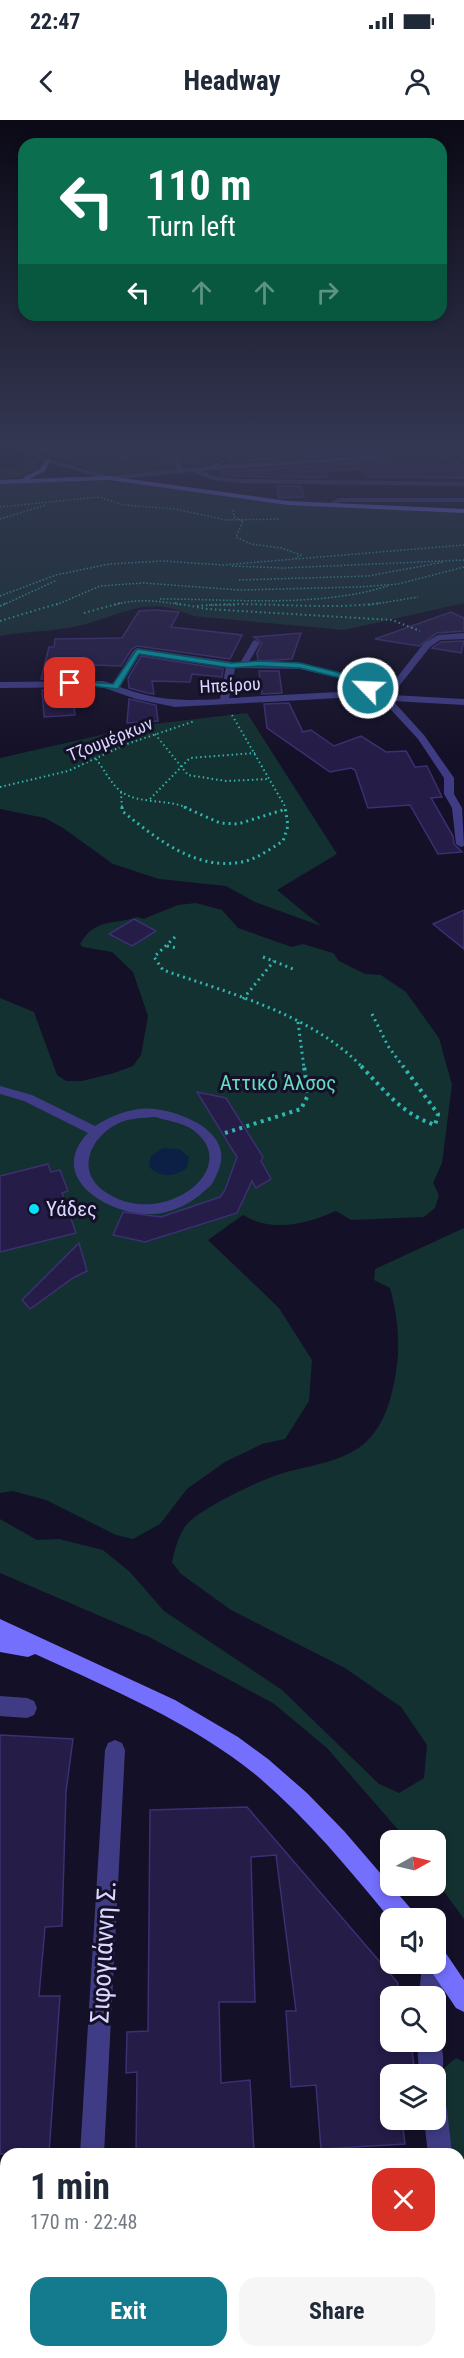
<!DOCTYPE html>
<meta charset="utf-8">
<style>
body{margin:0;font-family:"Roboto Condensed",sans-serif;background:#f6f6f7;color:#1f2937;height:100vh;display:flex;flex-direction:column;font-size:22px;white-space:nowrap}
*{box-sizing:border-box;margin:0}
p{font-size:20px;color:#747a83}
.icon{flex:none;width:33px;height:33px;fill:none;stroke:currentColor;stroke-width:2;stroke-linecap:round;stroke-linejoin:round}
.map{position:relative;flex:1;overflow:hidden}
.panel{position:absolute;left:0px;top:2028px;width:465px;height:210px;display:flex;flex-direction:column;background:#fff;border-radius:18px 18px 0 0;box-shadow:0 3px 9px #0003}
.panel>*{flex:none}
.guide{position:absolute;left:18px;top:18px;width:429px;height:183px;border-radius:18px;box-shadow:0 3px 9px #0003;background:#0b6e4f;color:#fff;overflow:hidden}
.needle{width:39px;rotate:82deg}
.fabs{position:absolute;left:380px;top:1710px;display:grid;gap:12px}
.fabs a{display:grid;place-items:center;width:66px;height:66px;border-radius:12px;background:#fff;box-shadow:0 3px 9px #0003;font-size:30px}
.pin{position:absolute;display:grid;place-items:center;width:51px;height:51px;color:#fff;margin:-26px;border-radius:12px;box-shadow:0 3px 9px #0006}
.me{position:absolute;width:66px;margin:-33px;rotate:294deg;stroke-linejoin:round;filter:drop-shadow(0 0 4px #0008)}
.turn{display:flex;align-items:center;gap:21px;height:126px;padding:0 30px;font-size:27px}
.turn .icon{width:78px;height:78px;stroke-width:2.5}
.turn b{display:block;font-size:42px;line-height:51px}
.lanes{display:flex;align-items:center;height:57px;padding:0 30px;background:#0003;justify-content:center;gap:30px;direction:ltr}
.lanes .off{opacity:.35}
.round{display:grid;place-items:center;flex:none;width:63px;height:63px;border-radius:18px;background:#f6f6f7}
.summary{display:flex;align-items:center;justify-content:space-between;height:102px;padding:0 30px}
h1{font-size:36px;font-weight:700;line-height:45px}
.primary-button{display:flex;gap:12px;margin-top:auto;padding:12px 30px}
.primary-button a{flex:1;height:69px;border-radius:18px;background:#147b8f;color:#fff;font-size:24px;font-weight:700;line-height:69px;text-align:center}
.primary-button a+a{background:#f6f6f7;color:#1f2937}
.status{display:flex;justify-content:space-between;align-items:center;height:42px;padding:0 30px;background:#fff;direction:ltr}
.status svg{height:16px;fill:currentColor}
header{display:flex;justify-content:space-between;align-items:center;height:78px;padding:0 30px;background:#fff;font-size:27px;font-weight:700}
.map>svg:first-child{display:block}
.green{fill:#133130}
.water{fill:#0b2044}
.building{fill:#251c47;stroke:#3d2f73;stroke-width:1.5}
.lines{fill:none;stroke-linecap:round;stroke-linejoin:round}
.path-far3{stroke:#32b7b0;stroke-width:1.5;stroke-dasharray:1.5 2;stroke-linecap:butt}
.path-far2{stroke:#32b7b0;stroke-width:2;stroke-dasharray:1.5 3;stroke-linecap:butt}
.path-far1{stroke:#32b7b0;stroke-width:3;stroke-dasharray:2 4;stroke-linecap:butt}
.path{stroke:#32b7b0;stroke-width:4;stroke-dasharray:3 4.5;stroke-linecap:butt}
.lane{fill:#3f3c85;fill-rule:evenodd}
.street{fill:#3f3c85;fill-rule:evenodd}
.secondary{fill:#746ffc;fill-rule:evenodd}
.route{fill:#147b8f;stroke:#0d505d;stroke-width:1.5}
.poi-dot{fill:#06e0fa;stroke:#141027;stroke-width:2}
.labels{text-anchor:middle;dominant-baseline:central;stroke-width:6;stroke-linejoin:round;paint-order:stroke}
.far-street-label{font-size:18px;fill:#dbd6fe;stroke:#141027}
.park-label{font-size:21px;fill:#63dec0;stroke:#141027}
.poi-label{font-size:21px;fill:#dbd6fe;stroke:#141027;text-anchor:start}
.near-street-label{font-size:26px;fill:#dbd6fe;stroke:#141027}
</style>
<div class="status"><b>22:47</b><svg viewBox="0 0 49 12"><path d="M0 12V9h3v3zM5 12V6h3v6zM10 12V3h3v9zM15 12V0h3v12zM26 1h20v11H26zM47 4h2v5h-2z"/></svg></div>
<header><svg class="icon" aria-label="back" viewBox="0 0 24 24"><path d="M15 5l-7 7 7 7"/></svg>Headway<svg class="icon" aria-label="person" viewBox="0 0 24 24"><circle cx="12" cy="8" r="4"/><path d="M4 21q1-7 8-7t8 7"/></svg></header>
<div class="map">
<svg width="464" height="2238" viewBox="0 0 464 2238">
<rect width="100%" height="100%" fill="#141027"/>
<g class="green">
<polygon points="29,325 171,325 174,349 106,355 33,329"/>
<polygon points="32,339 38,342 33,351 15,358 0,359 0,347 19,347"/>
<path d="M103,360L286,384L464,392V483L344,510L193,496C144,473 119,498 73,507C49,512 24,511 0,516V364Z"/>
<polygon points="247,593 337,734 277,770 321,806 255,782 226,766 159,759 113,744 63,708 45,698 0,689 0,638 145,605"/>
<path d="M196,783L222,790L238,808L292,827L303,824L333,833L339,841L365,854L381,855L406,872L439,918L452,965L442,1043L433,1063L439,1075L435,1088L424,1097L351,1100L336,1091C306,1104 273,1113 243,1095L208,1120L279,1188L312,1240L309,1281L285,1319L262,1324L225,1342L187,1369L160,1404L133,1419L116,1415L46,1380L13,1371L0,1373V878L34,892L57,955L66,961H82L114,953L133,946L141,935L148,896L133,852L112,832L83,827L80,824C95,798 112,805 138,797L143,799L178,785Z"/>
<path d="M464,1108V1799L435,1759V1720H407L327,1628L273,1583L149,1517L0,1453V1399L37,1420L59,1419L103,1430L130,1452L164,1491L282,1570L379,1664L399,1673L424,1658L427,1625L401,1587L345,1548L231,1490L181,1454L172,1442C175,1429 179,1411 190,1401C208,1385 260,1360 283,1353C311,1345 346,1342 368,1320C383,1305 390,1283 394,1263C401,1230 399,1201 390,1168L374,1160L375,1149Z"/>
<polygon points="456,1938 464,1942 464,2132 459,2094 459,2034 451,2034 444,1980 444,1948"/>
</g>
<path class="water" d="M163,1028L179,1029L189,1037L187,1048C173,1057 163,1058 149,1047L151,1036Z"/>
<g class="building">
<polygon points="156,325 171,325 173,342 156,341"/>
<polygon points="181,325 245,325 207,344 184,343"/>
<polygon points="258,325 464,325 464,327 228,342"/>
<polygon points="464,335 459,343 464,347 464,358 366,357 364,349 327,351 327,357 325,358 228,356 223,355 221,352"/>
<polygon points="277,366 301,366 304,377 279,378"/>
<polygon points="154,490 179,492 171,507 242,515 230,539 137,526 131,530 121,546 94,545 92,552 71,551 72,559 41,559 49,527 54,527 55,519 122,518 139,491"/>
<polygon points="451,492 464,498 464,511 437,513 419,526 375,519"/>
<polygon points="301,513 292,539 258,541 257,533 262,523 254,517"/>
<polygon points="464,521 461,533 432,528 441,522"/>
<polygon points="141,536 223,549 222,557 192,554 190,562 152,561 154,574 147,573 129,568 128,558"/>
<polygon points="259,551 279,551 282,573 262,574"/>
<polygon points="42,570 73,570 75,595 44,597"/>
<polygon points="129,579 156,585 158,601 127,603"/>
<polygon points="289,583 303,612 311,610 334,626 361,616 386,632 406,631 415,647 427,646 442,677 431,678 453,716 454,724 462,732 438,734 410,685 368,688 355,650 351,648 330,652 267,608 264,584"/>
<polygon points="464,790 464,829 433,804"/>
<polygon points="134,799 156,811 132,826 109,814"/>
<polygon points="197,972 226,978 263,1037 261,1041 271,1059 256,1068 252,1061 237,1093 145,1122 113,1115 123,1092 161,1097 220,1077 225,1070 237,1037"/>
<polygon points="48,1044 51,1052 60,1050 68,1071 62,1073 76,1113 0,1132 0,1056"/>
<polygon points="79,1123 87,1151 73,1158 30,1189 22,1180"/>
<polygon points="0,1615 73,1619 66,1672 62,1806 45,1807 39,1876 60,1876 49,2034 0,2034"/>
<polygon points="247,1687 398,1863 397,1876 390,1876 390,1922 411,1922 415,1954 390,1954 390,2000 402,2000 405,2024 321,2029 316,1965 291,1967 286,1891 296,1891 276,1735 251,1737 255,1882 219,1882 221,1963 250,1960 254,2032 136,2034 137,1952 126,1953 127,1912 148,1911 150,1690"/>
</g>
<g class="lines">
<g class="path-far3">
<polyline points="70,325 75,333"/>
<polyline points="114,325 126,332 126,341"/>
<polyline points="0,387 99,377 124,385 175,389 226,400 280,399"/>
<polyline points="233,390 234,397 243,401 236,417 251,424 281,428 301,435 295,438"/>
<polyline points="0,399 46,385"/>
<polyline points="232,446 284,448 464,440"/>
<polyline points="239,460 368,456 444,442"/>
<polyline points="0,476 56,455 109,444 163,441 223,445 464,425"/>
<path d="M160,479C235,479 316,488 388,466"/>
<polyline points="3,485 55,461"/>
<polyline points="56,485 100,466 143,463 240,470 359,467 398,464 464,447"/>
<path d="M114,485C138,478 159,481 183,485"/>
<polyline points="209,485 235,485"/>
<polyline points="369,485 418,477"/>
</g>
<g class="path-far2">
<polyline points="175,483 207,489 392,500 420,511"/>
<polyline points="0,486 6,483"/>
<path d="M197,486C258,480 319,491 381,483"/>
<polyline points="84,493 120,483"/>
<polyline points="0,501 60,483"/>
<polyline points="232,595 286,688"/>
<polyline points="155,614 188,655 226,661 269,659"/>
<path d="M96,639C104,649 112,666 123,673C141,684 168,679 188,688"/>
<polyline points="0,667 68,651 127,624 195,601"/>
<polyline points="121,672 122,688"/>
<polyline points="150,679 190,638 255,633"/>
</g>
<g class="path-far1">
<path d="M122,687V691C156,718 195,751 242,742C257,739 270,729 283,721L288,706L285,687"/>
<polyline points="184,687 220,703 238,704 286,689"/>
<path d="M175,817L154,837L163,850C231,874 312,894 363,948"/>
<polyline points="167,826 177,828"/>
<polyline points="263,837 293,849"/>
<polyline points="243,879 274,841"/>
<polyline points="372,894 388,926 404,948"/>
<polyline points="298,902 304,948"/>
</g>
<g class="path">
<path d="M361,946C385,971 402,994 435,1005L438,994L403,946"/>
<polyline points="225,1013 301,989 308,975 304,946"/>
</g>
<path class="lane" d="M0,966L32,975L95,1006C112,995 135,986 155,989C186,993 235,1014 218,1052C215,1057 214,1063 209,1067C196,1079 183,1088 166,1092C123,1104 41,1062 88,1013L24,981L0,974ZM155,997C165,1000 180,1002 190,1008C249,1046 161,1113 104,1071C75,1050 91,1016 119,1003C130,998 143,998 155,997Z"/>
<g class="street">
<polygon points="6,325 13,325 49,339 108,356 176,349 173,325 179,325 183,349 211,346 249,325 256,325 218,345 464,329 464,333 202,351 217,357 239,359 464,362 464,366 239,363 214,360 193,352 108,360 45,341"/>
<polygon points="339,378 464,378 464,382 340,382 331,386 328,384"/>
<path d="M464,513V519L440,520L430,527L392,575L464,579V585L393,581L424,615L454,658V674L462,688L464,726L461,727L456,724L452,688L444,674V658L418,619L382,580L338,578L175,587L136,579L102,567L0,568V562L103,561L113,564L133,531L137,528L240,543L253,521L256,520L260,523L248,543H300L353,556L384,574L424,523L438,515ZM140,534L226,547L220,579C181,581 158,581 120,567ZM235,548L300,549L347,560L372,574L338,572L229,578Z"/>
<polygon points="0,1576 27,1578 34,1581 37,1588 34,1595 27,1598 0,1596"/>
<polygon points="115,1620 122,1623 125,1630 104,2034 80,2034 105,1630 108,1623"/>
<path d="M435,1833L441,1836C447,1850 445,1870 439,1884L435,1886V1876H419L422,1844H435Z"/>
<path d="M435,1913C445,1923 445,1950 440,1963L435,1964V1954H419L417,1922H435Z"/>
<polygon points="435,1977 444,1980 447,1989 452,2034 428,2034 424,2000 435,2000"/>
<polygon points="459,2201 464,2203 464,2238 448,2238 448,2232 459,2232"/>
<rect x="66" y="2232" width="28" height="6"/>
</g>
<g class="secondary">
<polygon points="47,338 50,340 45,351 29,359 108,356 288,381 464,389 464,393 288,385 108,360 0,364 0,360 23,359 24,357 40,349"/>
<path d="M0,1499L175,1580L238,1617L268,1639L307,1673L344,1711L412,1790L415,1798L390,1799C348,1748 306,1697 256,1655C191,1602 111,1569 35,1534L28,1537L0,1532Z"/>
<polygon points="435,1826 443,1829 464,1860 464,1892 456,1888 427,1845 435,1844"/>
</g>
</g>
<linearGradient id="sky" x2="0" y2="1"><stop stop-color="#0b0915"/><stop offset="0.51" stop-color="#343752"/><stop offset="1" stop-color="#343752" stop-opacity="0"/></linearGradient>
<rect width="464" height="638" fill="url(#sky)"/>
<polygon class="route" points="137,529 231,543 259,541 300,543 353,556 372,568 365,569 348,560 300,548 259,546 231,548 139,534 118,569 66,563 70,561 113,564"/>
<circle class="poi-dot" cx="34" cy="1089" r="6"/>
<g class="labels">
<g class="far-street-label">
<text transform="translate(230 565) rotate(-3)">Ηπείρου</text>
<text transform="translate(110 619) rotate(-22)">Τζουμέρκων</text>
</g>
<g class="park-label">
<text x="278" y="963">Αττικό Άλσος</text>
</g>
<g class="poi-label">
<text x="46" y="1089">Υάδες</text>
</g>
<g class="near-street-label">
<text transform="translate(103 1832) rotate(-87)">Σιφογιάννη Σ.</text>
</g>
</g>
</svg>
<div class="fabs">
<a><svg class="needle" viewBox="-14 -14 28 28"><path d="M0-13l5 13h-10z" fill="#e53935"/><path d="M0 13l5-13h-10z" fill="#747a83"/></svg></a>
<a><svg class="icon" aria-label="sound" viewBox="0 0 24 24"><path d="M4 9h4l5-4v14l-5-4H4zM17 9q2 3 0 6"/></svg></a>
<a><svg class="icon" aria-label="search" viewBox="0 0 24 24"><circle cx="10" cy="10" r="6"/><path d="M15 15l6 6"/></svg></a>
<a><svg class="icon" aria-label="layers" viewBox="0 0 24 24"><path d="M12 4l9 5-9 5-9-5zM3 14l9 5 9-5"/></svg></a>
</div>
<div class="pin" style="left:70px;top:563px;background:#d93025"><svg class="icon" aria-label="arrive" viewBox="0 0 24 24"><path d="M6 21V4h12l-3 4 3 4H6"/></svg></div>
<svg class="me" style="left:368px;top:568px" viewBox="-20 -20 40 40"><circle r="17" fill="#147b8f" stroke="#fff" stroke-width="3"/><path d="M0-11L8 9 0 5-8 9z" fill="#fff"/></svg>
<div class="guide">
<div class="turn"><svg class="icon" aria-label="left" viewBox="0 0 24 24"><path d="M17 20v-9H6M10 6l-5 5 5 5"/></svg><div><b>110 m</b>Turn left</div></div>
<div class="lanes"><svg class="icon" aria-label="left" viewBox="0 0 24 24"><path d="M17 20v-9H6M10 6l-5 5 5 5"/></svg><svg class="icon off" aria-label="ahead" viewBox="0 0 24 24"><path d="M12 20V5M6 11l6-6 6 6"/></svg><svg class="icon off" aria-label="ahead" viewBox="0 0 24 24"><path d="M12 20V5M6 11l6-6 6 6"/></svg><svg class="icon off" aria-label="right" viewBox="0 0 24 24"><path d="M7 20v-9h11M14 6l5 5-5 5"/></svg></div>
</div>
<section class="panel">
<div class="summary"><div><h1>1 min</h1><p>170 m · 22:48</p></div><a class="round" style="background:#d93025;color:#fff"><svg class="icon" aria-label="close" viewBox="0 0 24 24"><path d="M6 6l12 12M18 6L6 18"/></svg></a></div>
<div class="primary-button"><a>Exit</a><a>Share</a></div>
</section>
</div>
